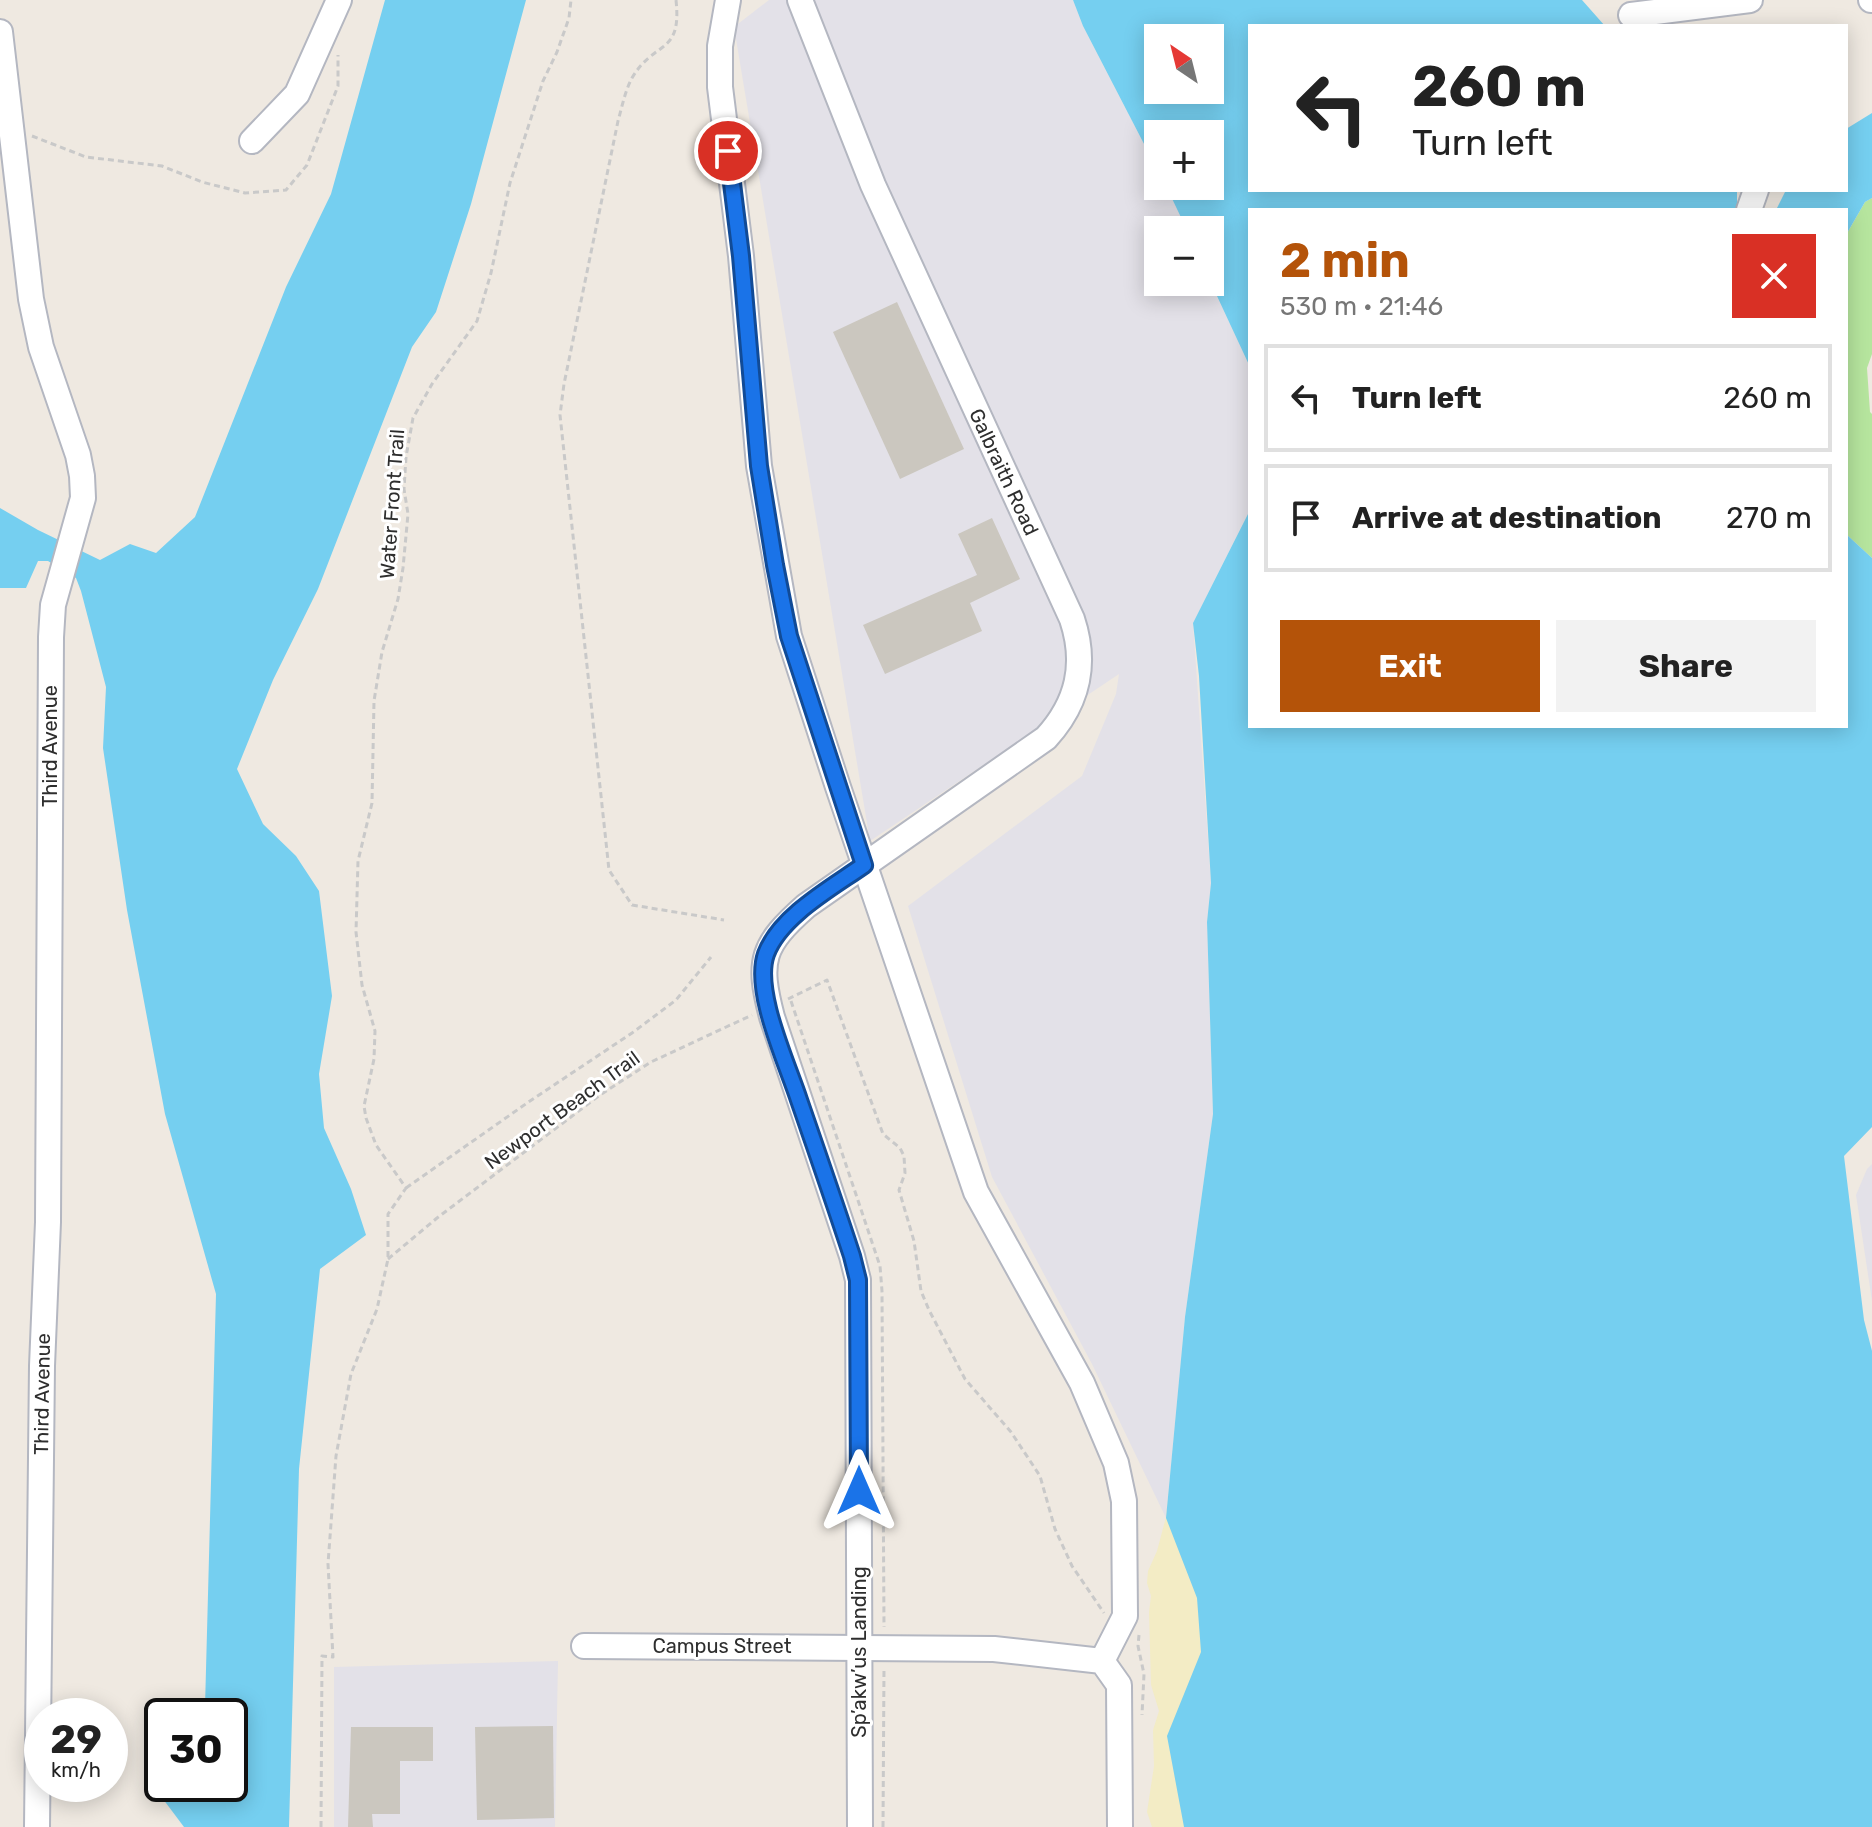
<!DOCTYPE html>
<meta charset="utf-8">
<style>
body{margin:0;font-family:Rubik,sans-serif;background:#f2f2f2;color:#222;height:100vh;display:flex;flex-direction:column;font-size:30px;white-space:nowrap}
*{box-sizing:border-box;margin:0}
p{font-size:26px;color:#767676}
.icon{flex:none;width:44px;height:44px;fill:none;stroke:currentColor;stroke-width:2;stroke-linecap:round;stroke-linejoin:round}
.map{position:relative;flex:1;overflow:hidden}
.sheet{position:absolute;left:1248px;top:208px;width:600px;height:520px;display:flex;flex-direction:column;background:#fff;border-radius:0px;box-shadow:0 4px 20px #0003}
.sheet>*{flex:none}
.hud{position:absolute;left:1248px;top:24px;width:600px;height:168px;border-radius:0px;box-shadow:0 4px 20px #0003;background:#fff;color:#222;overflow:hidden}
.needle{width:52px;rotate:325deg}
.buttons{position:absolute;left:1144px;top:24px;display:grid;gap:16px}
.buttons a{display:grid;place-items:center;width:80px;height:80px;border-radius:0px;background:#fff;box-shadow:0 4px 20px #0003;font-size:40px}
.speed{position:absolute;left:24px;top:1698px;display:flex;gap:16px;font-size:40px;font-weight:700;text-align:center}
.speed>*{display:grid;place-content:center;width:104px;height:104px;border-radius:50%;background:#fff;box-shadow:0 4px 20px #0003;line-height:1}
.speed small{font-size:20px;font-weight:400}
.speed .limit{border:4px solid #111;border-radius:12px;background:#fff;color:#111}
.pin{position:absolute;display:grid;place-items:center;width:68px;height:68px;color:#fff;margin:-34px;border:4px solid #fff;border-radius:50%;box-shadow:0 2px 8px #0007}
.me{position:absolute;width:88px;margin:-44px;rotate:0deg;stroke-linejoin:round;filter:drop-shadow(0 0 6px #0008)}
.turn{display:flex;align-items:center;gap:28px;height:168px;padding:0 32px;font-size:36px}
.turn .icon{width:104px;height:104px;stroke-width:2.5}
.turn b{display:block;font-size:56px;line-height:68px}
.round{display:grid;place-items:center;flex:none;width:84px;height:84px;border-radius:0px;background:#f2f2f2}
.summary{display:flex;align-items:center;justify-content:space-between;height:136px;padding:0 32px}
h1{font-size:48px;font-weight:700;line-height:60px;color:#b45309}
.cta{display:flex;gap:16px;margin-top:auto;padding:16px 32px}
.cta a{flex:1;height:92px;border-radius:0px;background:#b45309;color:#fff;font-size:32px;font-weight:700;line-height:92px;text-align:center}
.cta a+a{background:#f2f2f2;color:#222}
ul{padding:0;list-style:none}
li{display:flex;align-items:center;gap:24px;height:108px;margin:0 16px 12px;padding:0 16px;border:4px solid #e0e0e0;border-radius:0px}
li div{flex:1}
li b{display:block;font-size:30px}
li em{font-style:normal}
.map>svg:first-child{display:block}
.industrial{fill:#e3e1e8}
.green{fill:#b6e59e}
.sand{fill:#f3ecc5}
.water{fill:#75cff0;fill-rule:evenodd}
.building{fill:#cbc7bf}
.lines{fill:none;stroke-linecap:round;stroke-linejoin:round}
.minor-casing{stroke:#b4b7c1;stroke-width:28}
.path{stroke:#c9c9c9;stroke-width:3;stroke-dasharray:6 4;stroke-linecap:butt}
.minor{stroke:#fff;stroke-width:24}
.route-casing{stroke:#114b97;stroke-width:20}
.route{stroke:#1a73e8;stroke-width:14}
.labels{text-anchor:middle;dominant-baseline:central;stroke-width:6;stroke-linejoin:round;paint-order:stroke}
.street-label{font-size:20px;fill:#2e2e2e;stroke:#fff}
</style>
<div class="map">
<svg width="1872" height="1827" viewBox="0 0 1872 1827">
<rect width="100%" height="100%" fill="#efe9e1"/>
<g class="industrial">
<polygon points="769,0 1073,0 1083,26 1158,171 1158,186 1166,186 1187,230 1158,230 1158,282 1210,281 1250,367 1250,510 1193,623 1211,883 1207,922 1213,1114 1185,1317 1166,1518 1092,1364 992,1177 908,906 1082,776 1116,694 1119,674 870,841 734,27"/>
<polygon points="1872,1164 1872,1301 1856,1195 1867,1169"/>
<polygon points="558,1661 555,1827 334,1827 334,1667"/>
</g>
<polygon class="green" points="1872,198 1872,354 1867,368 1870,412 1872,414 1872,558 1846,534 1846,235 1865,202"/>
<polygon class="sand" points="1173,1458 1251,1827 1152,1827 1147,1812 1154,1766 1153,1730 1159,1711 1151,1685 1149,1612 1151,1596 1147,1583 1148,1571 1157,1551 1166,1517"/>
<g class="water">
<polygon points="385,0 526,0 471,204 436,312 412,347 318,589 273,680 237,769 263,824 296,856 319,891 332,996 319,1074 324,1128 351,1189 366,1235 320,1269 299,1469 289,1827 184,1827 154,1787 162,1771 162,1784 230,1784 230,1716 198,1716 205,1707 216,1294 165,1114 127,910 103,748 106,687 81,591 76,578 48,561 38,561 26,588 0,588 0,508 38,530 100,560 130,544 156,553 195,517 286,287 331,194"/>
<path d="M1073,0H1582L1605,26H1250V190H1737V210H1250V367L1210,281V230H1187L1166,186H1210V134H1158V171L1083,26ZM1158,38H1210V90H1158Z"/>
<polygon points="1872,113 1872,198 1865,202 1846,235 1846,210 1776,210 1786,190 1846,190 1846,129"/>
<polygon points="1250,510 1250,726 1846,726 1846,534 1872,558 1872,1127 1844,1156 1864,1320 1872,1351 1872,1827 1184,1827 1167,1736 1201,1652 1197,1598 1166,1518 1185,1317 1213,1114 1207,922 1211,883 1199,676 1193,623"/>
</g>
<g class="building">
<polygon points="897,302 964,449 900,479 833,332"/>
<polygon points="992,518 1020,579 970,603 982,631 885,674 863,625 977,575 958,534"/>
<polygon points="553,1726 554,1818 477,1820 475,1727"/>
<polygon points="351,1727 433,1727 433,1761 400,1761 400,1814 372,1814 373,1827 348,1827"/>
</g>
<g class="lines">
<g class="minor-casing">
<g id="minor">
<polyline points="728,0 720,46 720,87 741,256 759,466 789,636 838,787 976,1192 1082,1383 1116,1463 1124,1501 1125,1616 1102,1661"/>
<path d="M800,0L873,185L1072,619C1087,664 1078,703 1046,738L806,906C762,945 757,960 772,1017L852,1256L858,1280L860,1827"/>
<polyline points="1871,0 1872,0"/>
<polyline points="1631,15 1750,0"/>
<polyline points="0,32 31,299 41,347 78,455 82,476 83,498 53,605 51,637 48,1222 42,1366 37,1827"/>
<polyline points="252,141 297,94 339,0"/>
<polyline points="1749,210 1756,190"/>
<polyline points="584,1646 994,1649 1102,1661 1119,1685 1120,1827"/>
</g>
</g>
<g class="path">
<path d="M676,0C682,56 655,39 632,78C625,91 622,107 618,121L564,384L560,415L609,870L632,905L724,920"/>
<polyline points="32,136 86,157 162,166 202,182 245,193 286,190 307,165 338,86 338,55"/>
<polyline points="788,999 827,980 883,1134 900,1148 904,1156 905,1173 899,1190 914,1241 921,1291 929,1310 965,1379 1011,1432 1040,1476 1055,1529 1072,1566 1104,1613"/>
<polyline points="791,1001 880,1266 882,1291 884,1627"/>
<polyline points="406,1188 530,1101 632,1033 676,1000 711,957"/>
<polyline points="388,1259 437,1218 600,1095 651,1062 752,1015"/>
<polyline points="1139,1635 1138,1646 1144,1674 1142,1715"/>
<polyline points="321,1827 322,1656 333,1657 328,1564 336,1456 351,1374 377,1309 388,1259 388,1214 406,1188 376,1145 366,1118 364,1106 374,1059 375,1031 362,985 356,932 358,861 372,803 374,701 382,652 398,599 403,568 408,514 404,489 406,457 413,418 432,384 477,321 491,273 510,183 543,81 557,52 569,18 571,0"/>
<polyline points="883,1827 884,1667"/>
</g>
<use href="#minor" class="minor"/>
</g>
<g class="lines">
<g class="route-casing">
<path id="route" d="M728,151L741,256L759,466L775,565L789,636L864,865C833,887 780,916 766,954C753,991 787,1063 799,1100C817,1152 835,1204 852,1256L858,1280L859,1491"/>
</g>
<use href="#route" class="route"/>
</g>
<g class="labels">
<g class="street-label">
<text transform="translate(1004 472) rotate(65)">Galbraith Road</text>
<text transform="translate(392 504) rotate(-86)">Water Front Trail</text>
<text transform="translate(50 746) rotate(-90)">Third Avenue</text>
<text transform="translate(562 1110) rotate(-36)">Newport Beach Trail</text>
<text transform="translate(42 1394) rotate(-89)">Third Avenue</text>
<text x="722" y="1646">Campus Street</text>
<text transform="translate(859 1652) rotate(-90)">Sp’akw’us Landing</text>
</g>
</g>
</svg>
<div class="buttons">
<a><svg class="needle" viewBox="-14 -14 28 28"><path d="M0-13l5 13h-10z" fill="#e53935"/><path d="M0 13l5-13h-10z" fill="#767676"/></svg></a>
<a>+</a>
<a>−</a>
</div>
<div class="speed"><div>29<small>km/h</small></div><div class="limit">30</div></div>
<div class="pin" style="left:728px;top:151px;background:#d93025"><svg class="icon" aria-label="arrive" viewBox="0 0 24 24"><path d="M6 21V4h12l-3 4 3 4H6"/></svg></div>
<svg class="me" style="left:859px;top:1491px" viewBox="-20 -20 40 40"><path d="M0-17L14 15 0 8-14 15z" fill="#1a73e8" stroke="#fff" stroke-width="4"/></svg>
<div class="hud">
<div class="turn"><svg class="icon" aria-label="left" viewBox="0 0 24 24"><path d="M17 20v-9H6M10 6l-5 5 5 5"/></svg><div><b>260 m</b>Turn left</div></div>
</div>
<section class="sheet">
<div class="summary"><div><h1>2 min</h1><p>530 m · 21:46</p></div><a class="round" style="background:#d93025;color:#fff"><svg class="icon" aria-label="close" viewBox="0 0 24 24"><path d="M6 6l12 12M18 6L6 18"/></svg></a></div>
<ul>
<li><svg class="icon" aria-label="left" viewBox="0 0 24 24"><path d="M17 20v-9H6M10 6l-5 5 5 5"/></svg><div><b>Turn left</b></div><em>260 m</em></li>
<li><svg class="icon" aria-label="arrive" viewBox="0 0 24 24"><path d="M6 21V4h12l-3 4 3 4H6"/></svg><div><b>Arrive at destination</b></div><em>270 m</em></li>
</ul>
<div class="cta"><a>Exit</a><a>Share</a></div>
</section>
</div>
